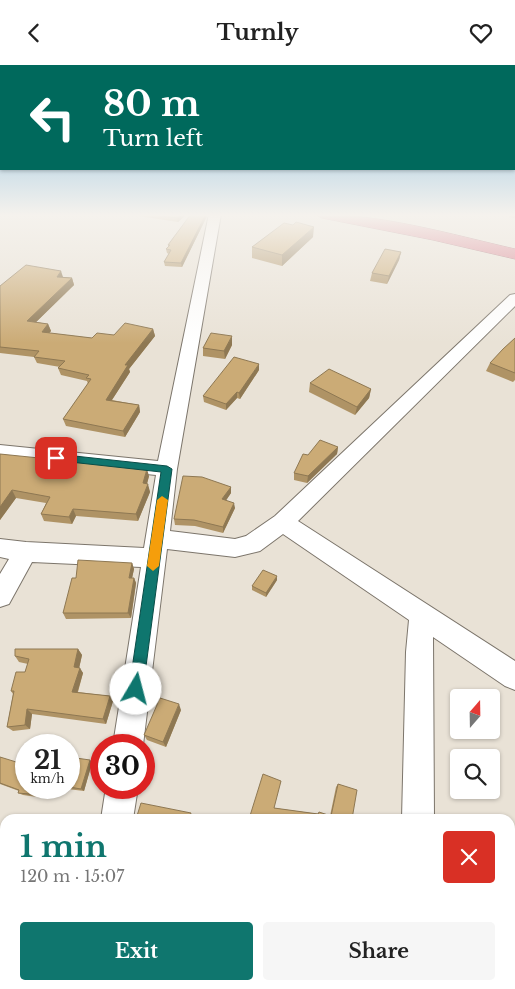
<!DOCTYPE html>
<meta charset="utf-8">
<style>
body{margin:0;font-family:"Libre Baskerville",serif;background:#f6f6f6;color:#222;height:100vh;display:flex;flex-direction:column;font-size:19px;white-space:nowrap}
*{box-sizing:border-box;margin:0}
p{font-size:16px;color:#767676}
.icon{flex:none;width:28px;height:28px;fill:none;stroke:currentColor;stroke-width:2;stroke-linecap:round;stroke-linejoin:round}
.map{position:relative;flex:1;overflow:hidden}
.drawer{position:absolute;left:0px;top:749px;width:515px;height:176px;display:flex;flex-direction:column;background:#fff;border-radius:15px 15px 0 0;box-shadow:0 1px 4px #0004}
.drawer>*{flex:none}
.top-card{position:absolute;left:0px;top:0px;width:515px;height:105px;box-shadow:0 1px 4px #0004;background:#00695c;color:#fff;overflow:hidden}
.needle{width:32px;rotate:20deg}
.tools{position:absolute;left:450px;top:624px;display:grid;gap:10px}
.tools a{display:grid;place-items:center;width:50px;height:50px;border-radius:5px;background:#fff;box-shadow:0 1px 4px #0004;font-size:25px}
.speed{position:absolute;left:15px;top:669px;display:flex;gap:10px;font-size:25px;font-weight:700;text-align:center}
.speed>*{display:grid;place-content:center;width:65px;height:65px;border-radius:50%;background:#fff;box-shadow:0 1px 4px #0004;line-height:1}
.speed small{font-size:12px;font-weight:400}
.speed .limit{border:8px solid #d22;background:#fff;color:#111}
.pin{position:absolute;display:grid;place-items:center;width:42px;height:42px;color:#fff;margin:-21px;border-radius:10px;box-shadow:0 2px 8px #0006}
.me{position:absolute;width:55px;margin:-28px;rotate:8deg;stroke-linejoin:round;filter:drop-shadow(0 0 4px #0008)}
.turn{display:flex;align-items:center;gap:18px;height:105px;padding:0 20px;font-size:22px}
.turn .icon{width:65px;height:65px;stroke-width:2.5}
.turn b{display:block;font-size:35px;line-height:42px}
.round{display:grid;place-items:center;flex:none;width:52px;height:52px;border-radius:5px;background:#f6f6f6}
.summary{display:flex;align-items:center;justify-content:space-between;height:85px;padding:0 20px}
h1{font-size:30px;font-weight:700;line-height:38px;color:#0f766e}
.cta{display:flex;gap:10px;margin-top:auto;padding:10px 20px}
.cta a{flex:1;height:58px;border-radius:5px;background:#0f766e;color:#fff;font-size:20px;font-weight:700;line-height:58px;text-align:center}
.cta a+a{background:#f6f6f6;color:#222}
header{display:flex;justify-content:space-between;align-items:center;height:65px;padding:0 20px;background:#fff;font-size:22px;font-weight:700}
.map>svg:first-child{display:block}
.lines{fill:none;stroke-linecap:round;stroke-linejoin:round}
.street-casing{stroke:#7c756b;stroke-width:2}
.highway-casing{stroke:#93525c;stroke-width:1}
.street{fill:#fff;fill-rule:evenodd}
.highway{fill:#d57284;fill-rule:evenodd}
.wall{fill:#af9365}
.shaded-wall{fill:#8e7853}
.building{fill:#cbab76;stroke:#8e7853}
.route{fill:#0f766e;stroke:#0a4d48}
.slow{fill:#f59e0b}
</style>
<header><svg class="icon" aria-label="back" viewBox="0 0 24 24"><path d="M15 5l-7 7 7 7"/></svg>Turnly<svg class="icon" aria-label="heart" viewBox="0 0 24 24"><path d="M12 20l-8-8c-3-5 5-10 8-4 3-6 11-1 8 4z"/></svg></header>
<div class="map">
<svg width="515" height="924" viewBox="0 0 515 924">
<rect width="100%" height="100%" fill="#e9e2d6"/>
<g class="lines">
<g class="street-casing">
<g id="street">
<polygon points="209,149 221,149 177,404 170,466 235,474 246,471 275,451 510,230 515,229 515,241 298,456 515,596 515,625 505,621 433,572 434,754 402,754 406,587 409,555 283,469 260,486 235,492 167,484 143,680 113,680 141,502 32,497 9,539 0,542 0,509 9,494 0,492 0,474 26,477 144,483 156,410 0,394 0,380 158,396"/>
<polygon points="106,722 138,722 133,754 101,754"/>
<polygon points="52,920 90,920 89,924 51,924"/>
<rect x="396" y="920" width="38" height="4"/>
</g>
</g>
<g class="highway-casing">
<path id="highway" d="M315,149C382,149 450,169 515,184V194L433,175L322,153Z"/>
</g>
<use href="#street" class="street"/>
<use href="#highway" class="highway"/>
</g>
<g class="wall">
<polygon points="138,149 187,149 178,157 139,151"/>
<polygon points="191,149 208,149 182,202 165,201 164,197 169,189 167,188 166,184 168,182 168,180"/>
<polygon points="510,149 515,149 515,153 509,152"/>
<polygon points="313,172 282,201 252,193 252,182"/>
<polygon points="401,187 399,195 387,219 370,216 372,208"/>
<polygon points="63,212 72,213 74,220 36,257 48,259 51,266 49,268 92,273 153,264 155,271 129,304 130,307 112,335 139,340 140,347 125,372 66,361 63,354 88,319 87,316 61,310 58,303 60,302 37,298 34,292 0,288 0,221"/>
<polygon points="515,273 515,315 513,317 486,306 490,298"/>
<polygon points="232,280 225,294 203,291 203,283"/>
<polygon points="259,305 240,334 237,333 226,345 204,337 203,331"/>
<polygon points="310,318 371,324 369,333 355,350 309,327"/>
<polygon points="338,382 337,389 307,418 294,415 294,408"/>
<polygon points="0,389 149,411 147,419 150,427 138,456 76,451 72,459 44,456 41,449 46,438 16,433 0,455"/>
<polygon points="231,422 231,428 226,435 235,443 223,468 195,461 175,460 174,454"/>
<polygon points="132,498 134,504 132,513 134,513 136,518 131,553 66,554 63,548 76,513"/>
<polygon points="277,515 266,532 252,525 252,521"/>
<polygon points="78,584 82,590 79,603 83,608 78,627 110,631 113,636 106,659 32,649 30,664 13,666 7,662 13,629 11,626 25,607 28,599 19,597 15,591"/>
<polygon points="181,645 166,682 147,675 144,670"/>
<polygon points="0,692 26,722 48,722 44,733 23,730 18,728 19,726 0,719"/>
<polygon points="90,695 92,698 84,726 51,722 69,722"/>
<polygon points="338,719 352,754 249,754 274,743 318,749 319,747 330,751 336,722"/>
<polygon points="515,807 515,849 510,844 510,816"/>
<polygon points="458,920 510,920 515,924 457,924"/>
</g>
<g class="shaded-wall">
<polygon points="182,149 187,149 178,157 177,153"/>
<polygon points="206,149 208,149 182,202 181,198"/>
<polygon points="314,162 313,172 282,201 282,190"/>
<polygon points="401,187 399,195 387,219 389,211"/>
<polygon points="61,206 63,212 57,212"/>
<polygon points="72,213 74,220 30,263 27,256"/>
<polygon points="48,259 51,266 44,274 42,267"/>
<polygon points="153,264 155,271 129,304 130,307 108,341 106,335 125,300"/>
<polygon points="232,271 232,280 225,294 224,286"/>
<polygon points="259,299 259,305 240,334 239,328"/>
<polygon points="371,324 369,333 355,350 357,342"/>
<polygon points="237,327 237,333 226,345 226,339"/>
<polygon points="139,340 140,347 125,372 123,366"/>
<polygon points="338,382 337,389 307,418 308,411"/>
<polygon points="147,404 149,411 145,426 143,418"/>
<polygon points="148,419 150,427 138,456 136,449"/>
<polygon points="231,422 231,428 223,440 222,434"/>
<polygon points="12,425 16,433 0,455 0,442"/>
<polygon points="234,438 235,443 223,468 223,462"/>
<polygon points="73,444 76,451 72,459 69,452"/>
<polygon points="132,498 134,504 131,518 129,513"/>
<polygon points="277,511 277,515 266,532 266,528"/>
<polygon points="134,513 136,518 131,553 128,548"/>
<polygon points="78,584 82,590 78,608 74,602"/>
<polygon points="80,603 83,608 76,632 72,627"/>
<polygon points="110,631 113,636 106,659 103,654"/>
<polygon points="179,639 181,645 166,682 163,677"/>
<polygon points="27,644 32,649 30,664 25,660"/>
<polygon points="90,695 92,698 84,726 81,724"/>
<polygon points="43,722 48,722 44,733 40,730"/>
<polygon points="197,920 203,920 210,924 205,924"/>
</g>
<g class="building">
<polygon points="146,149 182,149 177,153"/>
<polygon points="191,149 206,149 181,198 164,197 171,185 166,184 170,180 168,180"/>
<polygon points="296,157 314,162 282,190 252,182 284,158 293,160"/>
<polygon points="385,184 401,187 389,211 372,208"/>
<polygon points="26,200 61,206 57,212 72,213 27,256 48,259 42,267 92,273 97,268 114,270 125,258 153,264 125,300 128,300 106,335 139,340 123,366 63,354 91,314 86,313 89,310 58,303 65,296 34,292 39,286 0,282 0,221"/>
<polygon points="211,268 232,271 224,286 203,283"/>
<polygon points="515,273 515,308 490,298 503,284"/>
<polygon points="234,292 259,299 239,328 237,327 226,339 203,331"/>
<polygon points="329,304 371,324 357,342 310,318"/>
<polygon points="320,375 338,382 308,411 294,408 303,389 308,390"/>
<polygon points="0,389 147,404 143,418 148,419 136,449 73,444 69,452 41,449 50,432 12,425 0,442"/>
<polygon points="183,411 202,412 231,422 222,434 234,438 223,462 194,455 174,454"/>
<polygon points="78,495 132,498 129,513 134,513 128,548 63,548 72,513 76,513"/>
<polygon points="263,505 277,511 266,528 252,521"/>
<polygon points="15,584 78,584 74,602 80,603 72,627 110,631 103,654 27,644 25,660 7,662 14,626 11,626 16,607 25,607 29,594 15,591"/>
<polygon points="160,633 179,639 163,677 144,670"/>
<polygon points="0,692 26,700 26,722 43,722 40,730 18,728 19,725 0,718"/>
<polygon points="69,692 90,695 81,724 69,722"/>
<polygon points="263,709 281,716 274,743 318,749 319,747 331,751 338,719 357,725 352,754 249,754"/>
<polygon points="141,738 191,748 189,754 136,754"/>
<polygon points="0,775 5,776 5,804 0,803"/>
<polygon points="515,826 515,837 513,836 513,830"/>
<polygon points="510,883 515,885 515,924 467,924 468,920 510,920"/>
<polygon points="165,920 197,920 205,924 164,924"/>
<polygon points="207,920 279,920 288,924 217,924"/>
</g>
<linearGradient id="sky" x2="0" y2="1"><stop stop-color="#79b7df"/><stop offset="0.54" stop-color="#f5f2ed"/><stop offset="1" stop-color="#f5f2ed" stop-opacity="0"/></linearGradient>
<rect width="515" height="278" fill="url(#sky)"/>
<polygon class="route" points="56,389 167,401 172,404 143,624 141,629 136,631 131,629 129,624 161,407 52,395 50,393"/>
<polygon class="slow" points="162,431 168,435 159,501 153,506 147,501 157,435"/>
</svg>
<div class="tools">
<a><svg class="needle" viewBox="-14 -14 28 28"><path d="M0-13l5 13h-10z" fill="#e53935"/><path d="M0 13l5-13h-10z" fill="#767676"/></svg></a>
<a><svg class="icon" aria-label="search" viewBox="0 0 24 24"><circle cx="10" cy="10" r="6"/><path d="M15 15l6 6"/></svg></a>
</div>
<div class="speed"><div>21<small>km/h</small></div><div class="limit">30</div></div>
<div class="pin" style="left:56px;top:393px;background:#d93025"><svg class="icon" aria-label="arrive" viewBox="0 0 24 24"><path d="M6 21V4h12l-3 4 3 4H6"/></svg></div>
<svg class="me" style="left:136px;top:624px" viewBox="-20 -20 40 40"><circle r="19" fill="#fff"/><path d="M0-13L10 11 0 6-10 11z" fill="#0f766e"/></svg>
<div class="top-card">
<div class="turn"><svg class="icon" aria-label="left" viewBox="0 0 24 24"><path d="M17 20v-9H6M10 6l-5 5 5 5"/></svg><div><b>80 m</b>Turn left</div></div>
</div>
<section class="drawer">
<div class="summary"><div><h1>1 min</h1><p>120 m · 15:07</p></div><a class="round" style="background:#d93025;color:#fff"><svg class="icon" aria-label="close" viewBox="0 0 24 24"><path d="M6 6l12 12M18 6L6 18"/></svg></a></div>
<div class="cta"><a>Exit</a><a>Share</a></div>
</section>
</div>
